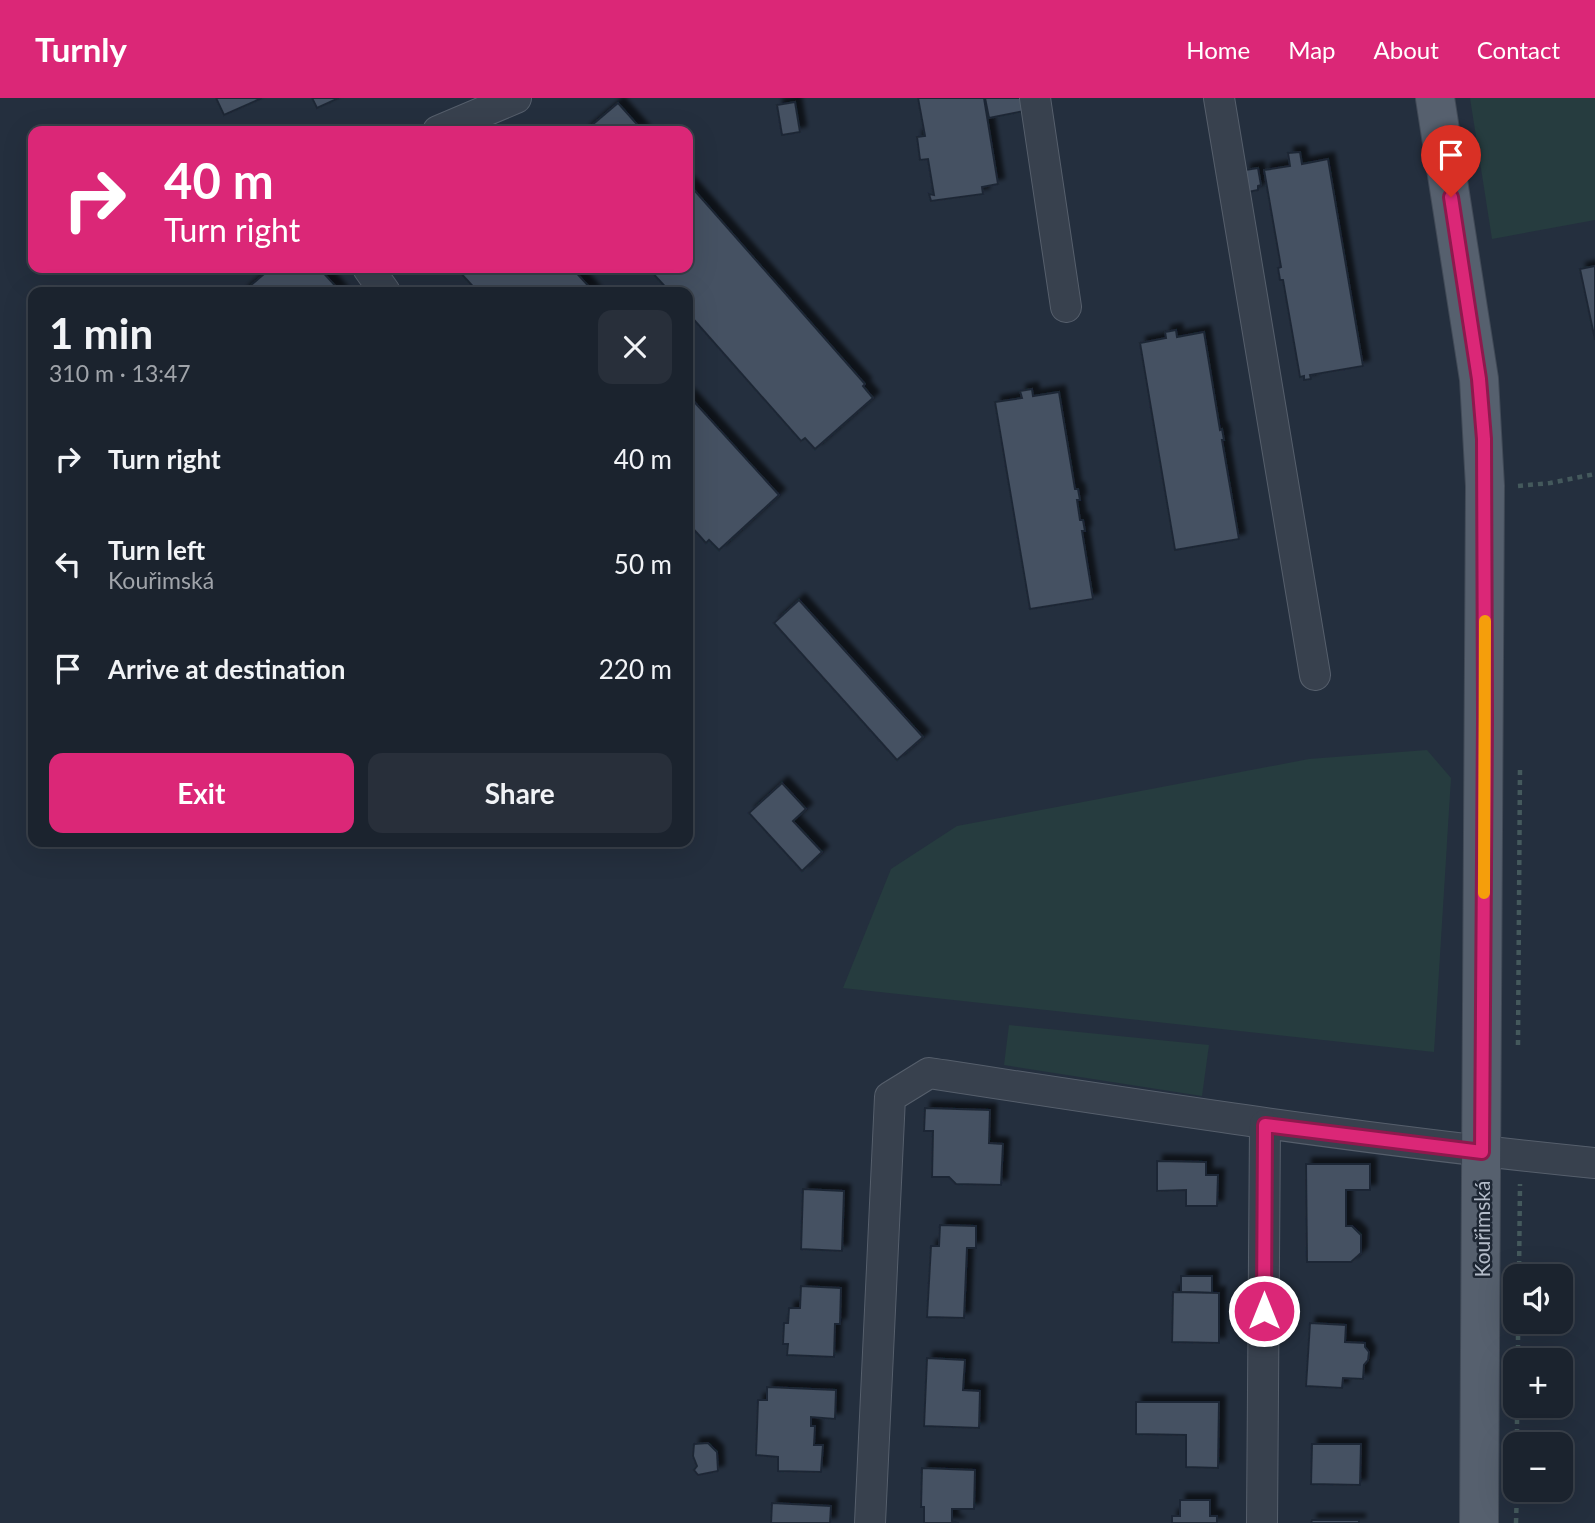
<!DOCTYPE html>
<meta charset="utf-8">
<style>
body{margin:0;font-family:Lato,sans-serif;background:#282f3a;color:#f1f3f6;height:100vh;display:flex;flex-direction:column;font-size:26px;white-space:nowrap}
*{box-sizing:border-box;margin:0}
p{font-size:23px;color:#a0a4aa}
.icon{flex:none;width:38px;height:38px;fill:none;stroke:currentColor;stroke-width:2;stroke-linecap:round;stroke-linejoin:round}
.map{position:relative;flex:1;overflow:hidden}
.sheet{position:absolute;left:28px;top:189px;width:665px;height:560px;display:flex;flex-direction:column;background:#1b232e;border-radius:14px;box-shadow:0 7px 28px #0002,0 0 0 2px #39404a}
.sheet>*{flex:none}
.top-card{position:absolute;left:28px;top:28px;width:665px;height:147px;border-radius:14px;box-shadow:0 7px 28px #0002,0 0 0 2px #39404a;background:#db2777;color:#fff;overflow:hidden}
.tools{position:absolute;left:1503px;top:1166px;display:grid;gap:14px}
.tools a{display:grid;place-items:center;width:70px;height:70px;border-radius:14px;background:#1b232e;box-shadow:0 7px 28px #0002,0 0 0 2px #39404a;font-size:35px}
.pin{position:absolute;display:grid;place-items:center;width:60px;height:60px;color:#fff;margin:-72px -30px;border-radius:50% 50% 50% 0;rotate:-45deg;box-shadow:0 0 7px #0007}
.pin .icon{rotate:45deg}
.me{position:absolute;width:77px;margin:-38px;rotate:0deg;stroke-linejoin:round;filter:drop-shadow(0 0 5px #0008)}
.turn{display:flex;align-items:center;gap:24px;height:147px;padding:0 21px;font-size:32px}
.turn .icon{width:91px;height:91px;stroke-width:2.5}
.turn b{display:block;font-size:49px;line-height:60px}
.round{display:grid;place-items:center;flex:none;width:74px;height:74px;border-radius:14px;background:#282f3a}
.head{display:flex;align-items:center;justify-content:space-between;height:119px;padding:0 21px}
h1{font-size:42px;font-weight:700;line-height:52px}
.cta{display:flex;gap:14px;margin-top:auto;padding:14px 21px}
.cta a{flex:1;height:80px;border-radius:14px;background:#db2777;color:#fff;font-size:28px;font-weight:700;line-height:80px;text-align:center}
.cta a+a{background:#282f3a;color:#f1f3f6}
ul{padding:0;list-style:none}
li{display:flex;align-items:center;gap:21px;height:105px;padding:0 21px}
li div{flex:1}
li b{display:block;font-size:26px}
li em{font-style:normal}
header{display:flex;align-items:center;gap:42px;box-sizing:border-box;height:98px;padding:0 35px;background:#db2777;color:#fff}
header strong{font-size:33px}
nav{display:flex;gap:38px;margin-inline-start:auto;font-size:24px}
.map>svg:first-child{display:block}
.green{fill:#263c3f}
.building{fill:#455162;stroke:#1f2835;stroke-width:2;filter:url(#shadow)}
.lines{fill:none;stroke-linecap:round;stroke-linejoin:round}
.minor-casing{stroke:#565f6c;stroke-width:32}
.major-casing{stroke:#414a57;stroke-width:40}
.path{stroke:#44595c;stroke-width:4.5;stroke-dasharray:5 5;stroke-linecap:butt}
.minor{stroke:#38414e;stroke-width:30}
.major{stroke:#56606e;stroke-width:38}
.route-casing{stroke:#8e194d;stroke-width:18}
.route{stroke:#db2777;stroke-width:12}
.slow{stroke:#f59e0b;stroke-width:12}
.labels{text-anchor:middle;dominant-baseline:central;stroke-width:5;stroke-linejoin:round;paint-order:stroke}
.street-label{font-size:21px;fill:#b4bcc9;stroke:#1d2633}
</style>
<header>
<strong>Turnly</strong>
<nav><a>Home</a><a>Map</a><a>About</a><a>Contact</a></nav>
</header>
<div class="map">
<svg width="1595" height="1425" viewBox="0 0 1595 1425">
<defs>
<filter id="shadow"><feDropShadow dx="6" dy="-6" stdDeviation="2" flood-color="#0009"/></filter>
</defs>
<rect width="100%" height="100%" fill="#242f3e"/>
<g class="green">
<polygon points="1470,0 1595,0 1595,122 1492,141"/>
<polygon points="1427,652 1451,680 1434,954 843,890 891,771 957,728 1309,661"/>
<polygon points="1009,927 1209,947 1202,998 1004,967"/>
</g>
<g class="building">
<polygon points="216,0 262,0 224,17"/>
<polygon points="312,0 339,0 317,10"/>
<polygon points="918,0 984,0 998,86 982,89 983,96 931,103 929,96 934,97 928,61 920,62 917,39 925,38"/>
<polygon points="985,0 1027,0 1029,12 989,20"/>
<polygon points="795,4 800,34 782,37 777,7"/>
<polygon points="618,5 643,33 585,33"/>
<polygon points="1300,54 1302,66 1328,61 1363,268 1310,277 1311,281 1304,282 1304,278 1300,279 1283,182 1280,182 1278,170 1281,169 1264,72 1290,68 1288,55"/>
<polygon points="1258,70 1261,87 1258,88 1258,92 1248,94 1245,72"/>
<polygon points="688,85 865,286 863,288 873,300 815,351 805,340 801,343 688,215 688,194 670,194 648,170 688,170"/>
<polygon points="1595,168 1595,242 1580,171"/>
<polygon points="271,170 319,170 341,194 243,194"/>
<polygon points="456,170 572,170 594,194 478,194"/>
<polygon points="1176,232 1177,239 1204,234 1220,332 1222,331 1224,342 1222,342 1239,441 1175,452 1140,245 1166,240 1165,234"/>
<polygon points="1032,291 1033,298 1059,294 1075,391 1078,391 1080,402 1077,402 1080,422 1083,422 1085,433 1082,433 1093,501 1030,511 995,304 1022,300 1020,293"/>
<polygon points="688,297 779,397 719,452 709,442 706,445 688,425"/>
<polygon points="799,502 923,639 897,662 774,525"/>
<polygon points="782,685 806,711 793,723 822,754 802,773 749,715"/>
<polygon points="925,1010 990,1012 989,1045 1003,1046 1001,1087 956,1086 949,1079 932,1079 933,1033 924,1033"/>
<polygon points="1157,1063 1206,1064 1206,1077 1218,1077 1217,1108 1186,1108 1186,1092 1157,1093"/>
<polygon points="1306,1066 1370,1066 1370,1092 1346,1092 1346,1128 1352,1128 1361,1137 1361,1155 1351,1164 1307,1164"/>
<polygon points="803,1091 844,1093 842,1153 801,1151"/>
<polygon points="940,1127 976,1128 976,1150 967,1150 964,1220 927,1219 931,1148 939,1148"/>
<polygon points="1181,1178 1212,1178 1212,1195 1181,1194"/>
<polygon points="801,1188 841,1190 840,1226 835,1226 834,1259 787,1257 788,1246 783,1246 784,1225 788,1225 789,1210 800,1210"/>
<polygon points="1173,1194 1219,1195 1219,1245 1172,1244"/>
<polygon points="1310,1225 1346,1227 1345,1244 1365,1245 1365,1249 1369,1254 1368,1262 1364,1267 1363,1281 1343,1280 1342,1290 1306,1288"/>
<polygon points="927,1260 965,1262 963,1292 980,1293 979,1330 924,1328"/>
<polygon points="767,1289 836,1292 835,1321 811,1319 811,1328 815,1328 814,1347 823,1347 821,1374 778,1373 778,1359 756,1357 758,1302 767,1302"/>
<polygon points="1136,1304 1219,1304 1218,1370 1186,1369 1186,1337 1136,1336"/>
<polygon points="708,1345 717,1354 718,1373 698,1377 694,1372 697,1368 693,1358 694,1346"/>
<polygon points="1312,1346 1361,1346 1360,1387 1311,1386"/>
<polygon points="922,1370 975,1372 974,1411 952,1411 952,1423 959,1425 924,1425 924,1409 921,1409"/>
<polygon points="1180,1402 1210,1402 1210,1418 1217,1418 1217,1425 1172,1425 1172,1418 1180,1418"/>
<polygon points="772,1405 831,1408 830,1425 771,1425"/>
<polygon points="1312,1422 1359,1422 1359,1425 1311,1425"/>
</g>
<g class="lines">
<g class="minor-casing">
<g id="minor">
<polyline points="1035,0 1066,209"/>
<polyline points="1219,0 1315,577"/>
<polyline points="438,33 516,0"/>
<polyline points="368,170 385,194"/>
<path d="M870,1425L890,999L929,975C1151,1009 1371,1043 1595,1065"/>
<polyline points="1262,1425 1265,1027"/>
</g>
</g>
<g class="major-casing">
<polyline id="major" points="1435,0 1479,281 1485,388 1479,1425"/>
</g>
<g class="path">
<polyline points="1518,388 1550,385 1595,376"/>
<polyline points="1518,947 1520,669"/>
<polyline points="1519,1178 1520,1086"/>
<polyline points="1518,1262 1518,1223"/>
<polyline points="1517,1346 1517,1307"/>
<polyline points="1516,1425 1517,1391"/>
</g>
<use href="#minor" class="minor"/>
<use href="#major" class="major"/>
</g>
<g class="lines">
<g class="route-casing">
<polyline id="route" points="1264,1213 1265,1027 1482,1054 1485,620 1484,341 1479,281 1451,99"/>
</g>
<use href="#route" class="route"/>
<polyline class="slow" points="1484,795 1485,523"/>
</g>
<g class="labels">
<g class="street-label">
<text transform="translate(1481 1131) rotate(-90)">Kouřimská</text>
</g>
</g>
</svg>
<div class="tools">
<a><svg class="icon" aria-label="sound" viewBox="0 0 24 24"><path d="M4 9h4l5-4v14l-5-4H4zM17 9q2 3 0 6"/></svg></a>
<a>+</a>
<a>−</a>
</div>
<div class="pin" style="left:1451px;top:99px;background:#d93025"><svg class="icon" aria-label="arrive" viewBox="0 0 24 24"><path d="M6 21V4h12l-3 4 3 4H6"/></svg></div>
<svg class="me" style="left:1264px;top:1213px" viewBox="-20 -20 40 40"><circle r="17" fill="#db2777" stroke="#fff" stroke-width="3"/><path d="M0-11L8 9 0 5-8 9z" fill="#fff"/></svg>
<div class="top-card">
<div class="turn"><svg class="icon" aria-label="right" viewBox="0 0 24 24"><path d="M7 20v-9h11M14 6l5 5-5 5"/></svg><div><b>40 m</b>Turn right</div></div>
</div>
<section class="sheet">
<div class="head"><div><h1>1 min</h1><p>310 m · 13:47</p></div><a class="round"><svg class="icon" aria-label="close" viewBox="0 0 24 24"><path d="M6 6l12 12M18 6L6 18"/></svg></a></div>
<ul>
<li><svg class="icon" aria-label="right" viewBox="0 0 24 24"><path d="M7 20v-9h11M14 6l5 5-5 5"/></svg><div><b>Turn right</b></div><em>40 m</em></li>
<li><svg class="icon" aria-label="left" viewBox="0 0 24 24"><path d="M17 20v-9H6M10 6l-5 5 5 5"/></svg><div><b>Turn left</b><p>Kouřimská</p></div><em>50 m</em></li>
<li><svg class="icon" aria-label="arrive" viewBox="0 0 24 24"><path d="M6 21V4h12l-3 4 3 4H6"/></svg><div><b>Arrive at destination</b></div><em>220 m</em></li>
</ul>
<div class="cta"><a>Exit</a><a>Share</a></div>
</section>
</div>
